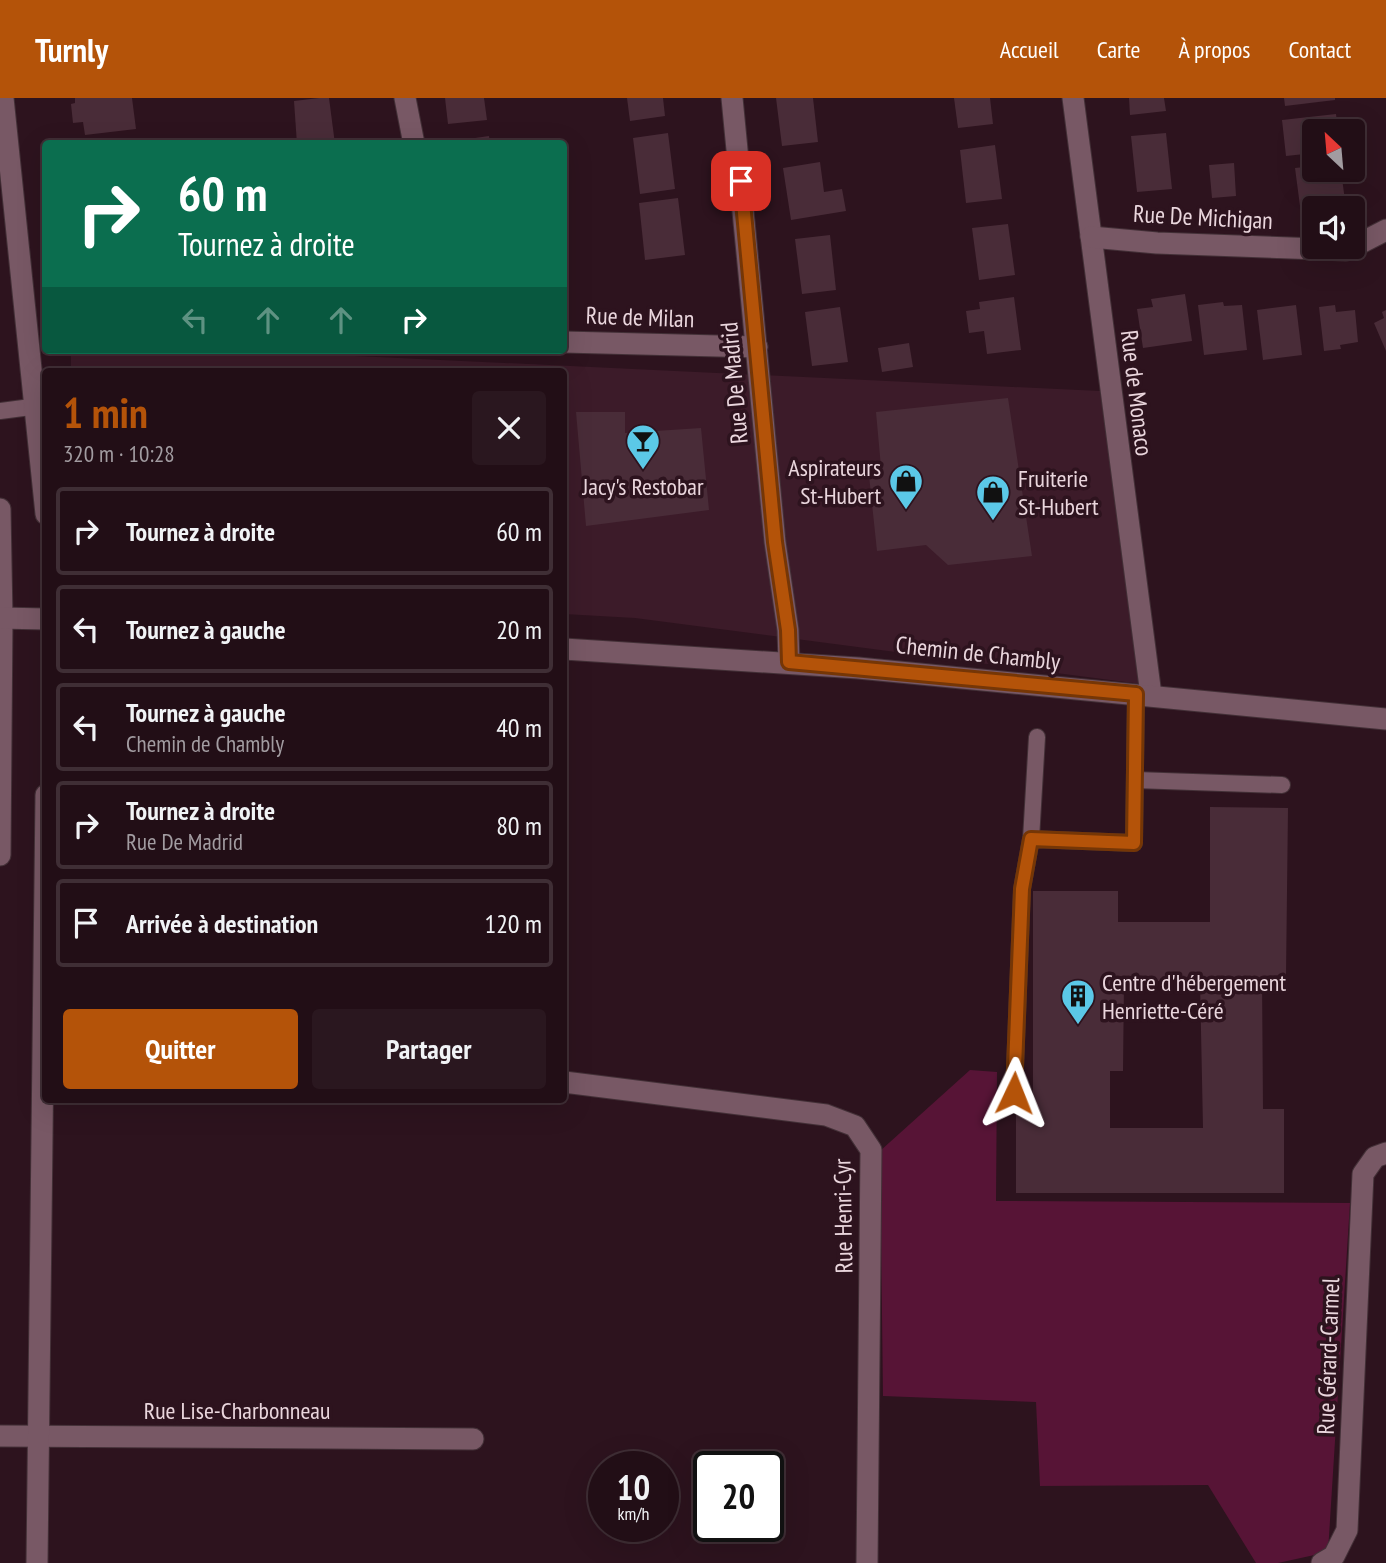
<!DOCTYPE html>
<html lang="fr">
<meta charset="utf-8">
<style>
body{margin:0;font-family:"PT Sans Narrow",sans-serif;background:#2a171f;color:#f1f3f6;height:100vh;display:flex;flex-direction:column;font-size:26px;white-space:nowrap}
*{box-sizing:border-box;margin:0}
p{font-size:23px;color:#a29ca1}
.icon{flex:none;width:38px;height:38px;fill:none;stroke:currentColor;stroke-width:2;stroke-linecap:round;stroke-linejoin:round}
.map{position:relative;flex:1;overflow:hidden}
.sheet{position:absolute;left:42px;top:270px;width:525px;height:735px;display:flex;flex-direction:column;background:#220e16;border-radius:7px;box-shadow:0 7px 28px #0002,0 0 0 2px #3f2e35}
.sheet>*{flex:none}
.banner{position:absolute;left:42px;top:42px;width:525px;height:214px;border-radius:7px;box-shadow:0 7px 28px #0002,0 0 0 2px #3f2e35;background:#0b6e4f;color:#fff;overflow:hidden}
.needle{width:46px;rotate:334deg}
.fabs{position:absolute;left:1302px;top:21px;display:grid;gap:14px}
.fabs a{display:grid;place-items:center;width:63px;height:63px;border-radius:7px;background:#220e16;box-shadow:0 7px 28px #0002,0 0 0 2px #3f2e35;font-size:35px}
.speed{position:absolute;left:588px;top:1353px;display:flex;gap:14px;font-size:35px;font-weight:700;text-align:center}
.speed>*{display:grid;place-content:center;width:91px;height:91px;border-radius:50%;background:#220e16;box-shadow:0 7px 28px #0002,0 0 0 2px #3f2e35;line-height:1}
.speed small{font-size:18px;font-weight:400}
.speed .limit{border:4px solid #111;border-radius:10px;background:#fff;color:#111}
.pin{position:absolute;display:grid;place-items:center;width:60px;height:60px;color:#fff;margin:-30px;border-radius:14px;box-shadow:0 4px 10px #0006}
.me{position:absolute;width:77px;margin:-38px;rotate:2deg;stroke-linejoin:round;filter:drop-shadow(0 0 5px #0008)}
.turn{display:flex;align-items:center;gap:24px;height:147px;padding:0 21px;font-size:32px}
.turn .icon{width:91px;height:91px;stroke-width:2.5}
.turn b{display:block;font-size:49px;line-height:60px}
.lanes{display:flex;align-items:center;height:66px;padding:0 21px;background:#0003;justify-content:center;gap:35px;direction:ltr}
.lanes .off{opacity:.35}
.round{display:grid;place-items:center;flex:none;width:74px;height:74px;border-radius:7px;background:#2a171f}
.overview{display:flex;align-items:center;justify-content:space-between;height:119px;padding:0 21px}
h1{font-size:42px;font-weight:800;line-height:52px;color:#b45309}
.action{display:flex;gap:14px;margin-top:auto;padding:14px 21px}
.action a{flex:1;height:80px;border-radius:7px;background:#b45309;color:#fff;font-size:28px;font-weight:800;line-height:80px;text-align:center}
.action a+a{background:#2a171f;color:#f1f3f6}
ul{padding:0;list-style:none}
li{display:flex;align-items:center;gap:21px;height:88px;margin:0 14px 10px;padding:0 7px;border:4px solid #3f2e35;border-radius:7px}
li div{flex:1}
li b{display:block;font-size:26px}
li em{font-style:normal}
header{display:flex;align-items:center;gap:42px;box-sizing:border-box;height:98px;padding:0 35px;background:#b45309;color:#fff}
header strong{font-size:33px}
nav{display:flex;gap:38px;margin-inline-start:auto;font-size:24px}
.map>svg:first-child{display:block}
.built{fill:#3c1b29}
.green{fill:#571436}
.building{fill:#492c38;fill-rule:evenodd}
.lines{fill:none;stroke-linecap:round;stroke-linejoin:round}
.lane-casing{stroke:#433037;stroke-width:18}
.street-casing{stroke:#433037;stroke-width:23}
.secondary-casing{stroke:#433037;stroke-width:23}
.lane{stroke:#785865;stroke-width:16}
.street{stroke:#785865;stroke-width:21}
.secondary{stroke:#785865;stroke-width:21}
.route-casing{stroke:#753606;stroke-width:18}
.route{stroke:#b45309;stroke-width:12}
.labels{text-anchor:middle;dominant-baseline:central;stroke-width:7;stroke-linejoin:round;paint-order:stroke}
.street-label{font-size:24px;fill:#ead6dd;stroke:#2d131e}
.poi-label{font-size:24px;fill:#ead6dd;stroke:#2d131e;text-anchor:start}
</style>
<header>
<strong>Turnly</strong>
<nav><a>Accueil</a><a>Carte</a><a>À propos</a><a>Contact</a></nav>
</header>
<div class="map">
<svg width="1386" height="1465" viewBox="0 0 1386 1465">
<rect width="100%" height="100%" fill="#2d131e"/>
<polygon class="built" points="71,252 230,252 1100,293 1141,586 635,520 564,516 564,273 71,273"/>
<polygon class="green" points="970,972 997,974 996,1103 1350,1105 1328,1454 1278,1465 1256,1465 1208,1387 1040,1388 1036,1304 883,1298 880,1053"/>
<g class="building">
<polygon points="75,0 132,0 136,31 85,37 83,24 73,25 71,6 75,5"/>
<polygon points="319,0 329,0 335,46 297,46 294,3"/>
<polygon points="445,0 484,0 487,22 448,26"/>
<polygon points="627,0 663,0 665,18 630,23"/>
<polygon points="776,0 813,0 818,44 782,48"/>
<polygon points="954,0 990,0 993,26 958,30"/>
<polygon points="1129,0 1164,0 1166,13 1130,17"/>
<polygon points="1284,0 1335,0 1335,2 1285,8"/>
<polygon points="1336,16 1338,33 1314,33 1314,55 1286,58 1282,22"/>
<polygon points="668,35 675,91 640,96 633,40"/>
<polygon points="1166,35 1172,91 1137,94 1131,38"/>
<polygon points="489,38 490,46 455,46 454,43"/>
<polygon points="995,47 1002,101 966,105 960,52"/>
<polygon points="820,64 824,94 842,91 846,113 791,122 783,70"/>
<polygon points="1234,65 1236,98 1212,100 1209,67"/>
<polygon points="1314,68 1314,72 1341,72 1345,103 1300,108 1295,70"/>
<polygon points="678,100 685,157 645,162 639,105"/>
<polygon points="1008,126 1015,177 979,182 972,130"/>
<polygon points="830,137 836,192 802,196 795,141"/>
<polygon points="1185,196 1192,243 1143,250 1137,211 1153,209 1151,201"/>
<polygon points="1014,199 1021,252 987,256 984,233 969,235 966,213 980,211 979,204"/>
<polygon points="1223,204 1224,208 1242,207 1247,252 1204,257 1198,207"/>
<polygon points="1296,207 1302,257 1263,262 1257,212"/>
<polygon points="1335,207 1336,214 1355,212 1358,244 1340,247 1341,251 1324,253 1319,209"/>
<polygon points="840,209 848,264 812,268 805,214"/>
<polygon points="1386,212 1386,253 1374,225 1384,220 1382,214"/>
<polygon points="909,245 913,269 882,274 878,250"/>
<polygon points="1008,300 1032,458 948,467 926,447 877,453 868,368 881,369 876,314"/>
<polygon points="576,314 625,314 625,335 701,330 709,412 586,428"/>
<path d="M1210,709L1288,710L1286,877L1262,878L1263,1011H1284V1095H1016V1008H1033V793H1118V824H1210ZM1124,883H1200L1203,1030H1110V973H1123Z"/>
</g>
<g class="lines">
<g class="lane-casing">
<g id="lane">
<polyline points="0,313 46,307"/>
<polyline points="1135,682 1282,687"/>
<polyline points="1031,741 1037,639"/>
<polyline points="1014,995 1022,791 1031,741 1134,745 1136,596"/>
</g>
</g>
<g class="street-casing">
<g id="street">
<polyline points="405,0 414,46"/>
<polyline points="732,0 775,444 788,532 789,564"/>
<polyline points="1073,0 1151,597"/>
<polyline points="1091,139 1157,145 1346,152 1353,149"/>
<polyline points="1353,149 1386,132"/>
<polyline points="564,244 757,249"/>
<polyline points="564,984 826,1017 855,1028 871,1052 867,1465"/>
<polyline points="0,1338 473,1341"/>
<polyline points="1322,1465 1334,1458 1347,1432 1363,1076 1375,1059 1386,1055"/>
</g>
</g>
<g class="secondary-casing">
<g id="secondary">
<polyline points="3,0 46,416"/>
<polyline points="0,411 2,520 0,757"/>
<polyline points="0,520 46,521"/>
<polyline points="564,551 858,570 1386,621"/>
<polyline points="37,1465 46,697"/>
</g>
</g>
<use href="#lane" class="lane"/>
<use href="#street" class="street"/>
<use href="#secondary" class="secondary"/>
</g>
<g class="lines">
<g class="route-casing">
<polyline id="route" points="741,83 775,444 788,532 789,564 1136,596 1134,745 1031,741 1022,791 1014,995"/>
</g>
<use href="#route" class="route"/>
</g>
<defs>
<g id="bar-pin" transform="scale(1.75)"><path d="M0 17L-7.5 6A9.5 9.5 0 1 1 7.5 6Z" fill="#5bc8e7" stroke="#2d131e"/><path d="M-6-5H6L.8 .8V4.5H3.5V6h-7V4.5H-.8V.8Z" fill="#111"/></g>
<g id="shop-pin" transform="scale(1.75)"><path d="M0 17L-7.5 6A9.5 9.5 0 1 1 7.5 6Z" fill="#5bc8e7" stroke="#2d131e"/><path d="M-5-2.5h2.3a2.7 3.5 0 0 1 5.4 0H5L5.5 6h-11ZM-1.5-2.5h3a1.5 2.3 0 0 0-3 0Z" fill="#111"/></g>
<g id="building-pin" transform="scale(1.75)"><path d="M0 17L-7.5 6A9.5 9.5 0 1 1 7.5 6Z" fill="#5bc8e7" stroke="#2d131e"/><path d="M-4-6H4V6H1V3H-1V6H-4ZM-2.5-4.3h1.7v1.8h-1.7ZM.8-4.3h1.7v1.8H.8ZM-2.5-1h1.7V.8h-1.7ZM.8-1h1.7V.8H.8Z" fill="#111"/></g>
</defs>
<g fill-rule="evenodd">
<use href="#bar-pin" x="643" y="343"/>
<use href="#shop-pin" x="906" y="383"/>
<use href="#shop-pin" x="993" y="394"/>
<use href="#building-pin" x="1078" y="898"/>
</g>
<g class="labels">
<g class="street-label">
<text transform="translate(1203 119) rotate(3)">Rue De Michigan</text>
<text transform="translate(640 219) rotate(2)">Rue de Milan</text>
<text transform="translate(734 285) rotate(-95)">Rue De Madrid</text>
<text transform="translate(1137 295) rotate(83)">Rue de Monaco</text>
<text transform="translate(978 555) rotate(6)">Chemin de Chambly</text>
<text transform="translate(843 1118) rotate(-91)">Rue Henri-Cyr</text>
<text transform="translate(1328 1258) rotate(-88)">Rue Gérard-Carmel</text>
<text x="237" y="1312">Rue Lise-Charbonneau</text>
</g>
<g class="poi-label">
<text x="881" y="369" text-anchor="end">Aspirateurs<tspan x="881" dy="28">St-Hubert</tspan></text>
<text x="1018" y="380">Fruiterie<tspan x="1018" dy="28">St-Hubert</tspan></text>
<text x="643" y="388" text-anchor="middle">Jacy's Restobar</text>
<text x="1102" y="884">Centre d'hébergement<tspan x="1102" dy="28">Henriette-Céré</tspan></text>
</g>
</g>
</svg>
<div class="fabs">
<a><svg class="needle" viewBox="-14 -14 28 28"><path d="M0-13l5 13h-10z" fill="#e53935"/><path d="M0 13l5-13h-10z" fill="#a29ca1"/></svg></a>
<a><svg class="icon" aria-label="sound" viewBox="0 0 24 24"><path d="M4 9h4l5-4v14l-5-4H4zM17 9q2 3 0 6"/></svg></a>
</div>
<div class="speed"><div>10<small>km/h</small></div><div class="limit">20</div></div>
<div class="pin" style="left:741px;top:83px;background:#d93025"><svg class="icon" aria-label="arrive" viewBox="0 0 24 24"><path d="M6 21V4h12l-3 4 3 4H6"/></svg></div>
<svg class="me" style="left:1014px;top:995px" viewBox="-20 -20 40 40"><path d="M0-17L14 15 0 8-14 15z" fill="#b45309" stroke="#fff" stroke-width="4"/></svg>
<div class="banner">
<div class="turn"><svg class="icon" aria-label="right" viewBox="0 0 24 24"><path d="M7 20v-9h11M14 6l5 5-5 5"/></svg><div><b>60 m</b>Tournez à droite</div></div>
<div class="lanes"><svg class="icon off" aria-label="left" viewBox="0 0 24 24"><path d="M17 20v-9H6M10 6l-5 5 5 5"/></svg><svg class="icon off" aria-label="ahead" viewBox="0 0 24 24"><path d="M12 20V5M6 11l6-6 6 6"/></svg><svg class="icon off" aria-label="ahead" viewBox="0 0 24 24"><path d="M12 20V5M6 11l6-6 6 6"/></svg><svg class="icon" aria-label="right" viewBox="0 0 24 24"><path d="M7 20v-9h11M14 6l5 5-5 5"/></svg></div>
</div>
<section class="sheet">
<div class="overview"><div><h1>1 min</h1><p>320 m · 10:28</p></div><a class="round"><svg class="icon" aria-label="close" viewBox="0 0 24 24"><path d="M6 6l12 12M18 6L6 18"/></svg></a></div>
<ul>
<li><svg class="icon" aria-label="right" viewBox="0 0 24 24"><path d="M7 20v-9h11M14 6l5 5-5 5"/></svg><div><b>Tournez à droite</b></div><em>60 m</em></li>
<li><svg class="icon" aria-label="left" viewBox="0 0 24 24"><path d="M17 20v-9H6M10 6l-5 5 5 5"/></svg><div><b>Tournez à gauche</b></div><em>20 m</em></li>
<li><svg class="icon" aria-label="left" viewBox="0 0 24 24"><path d="M17 20v-9H6M10 6l-5 5 5 5"/></svg><div><b>Tournez à gauche</b><p>Chemin de Chambly</p></div><em>40 m</em></li>
<li><svg class="icon" aria-label="right" viewBox="0 0 24 24"><path d="M7 20v-9h11M14 6l5 5-5 5"/></svg><div><b>Tournez à droite</b><p>Rue De Madrid</p></div><em>80 m</em></li>
<li><svg class="icon" aria-label="arrive" viewBox="0 0 24 24"><path d="M6 21V4h12l-3 4 3 4H6"/></svg><div><b>Arrivée à destination</b></div><em>120 m</em></li>
</ul>
<div class="action"><a>Quitter</a><a>Partager</a></div>
</section>
</div>
